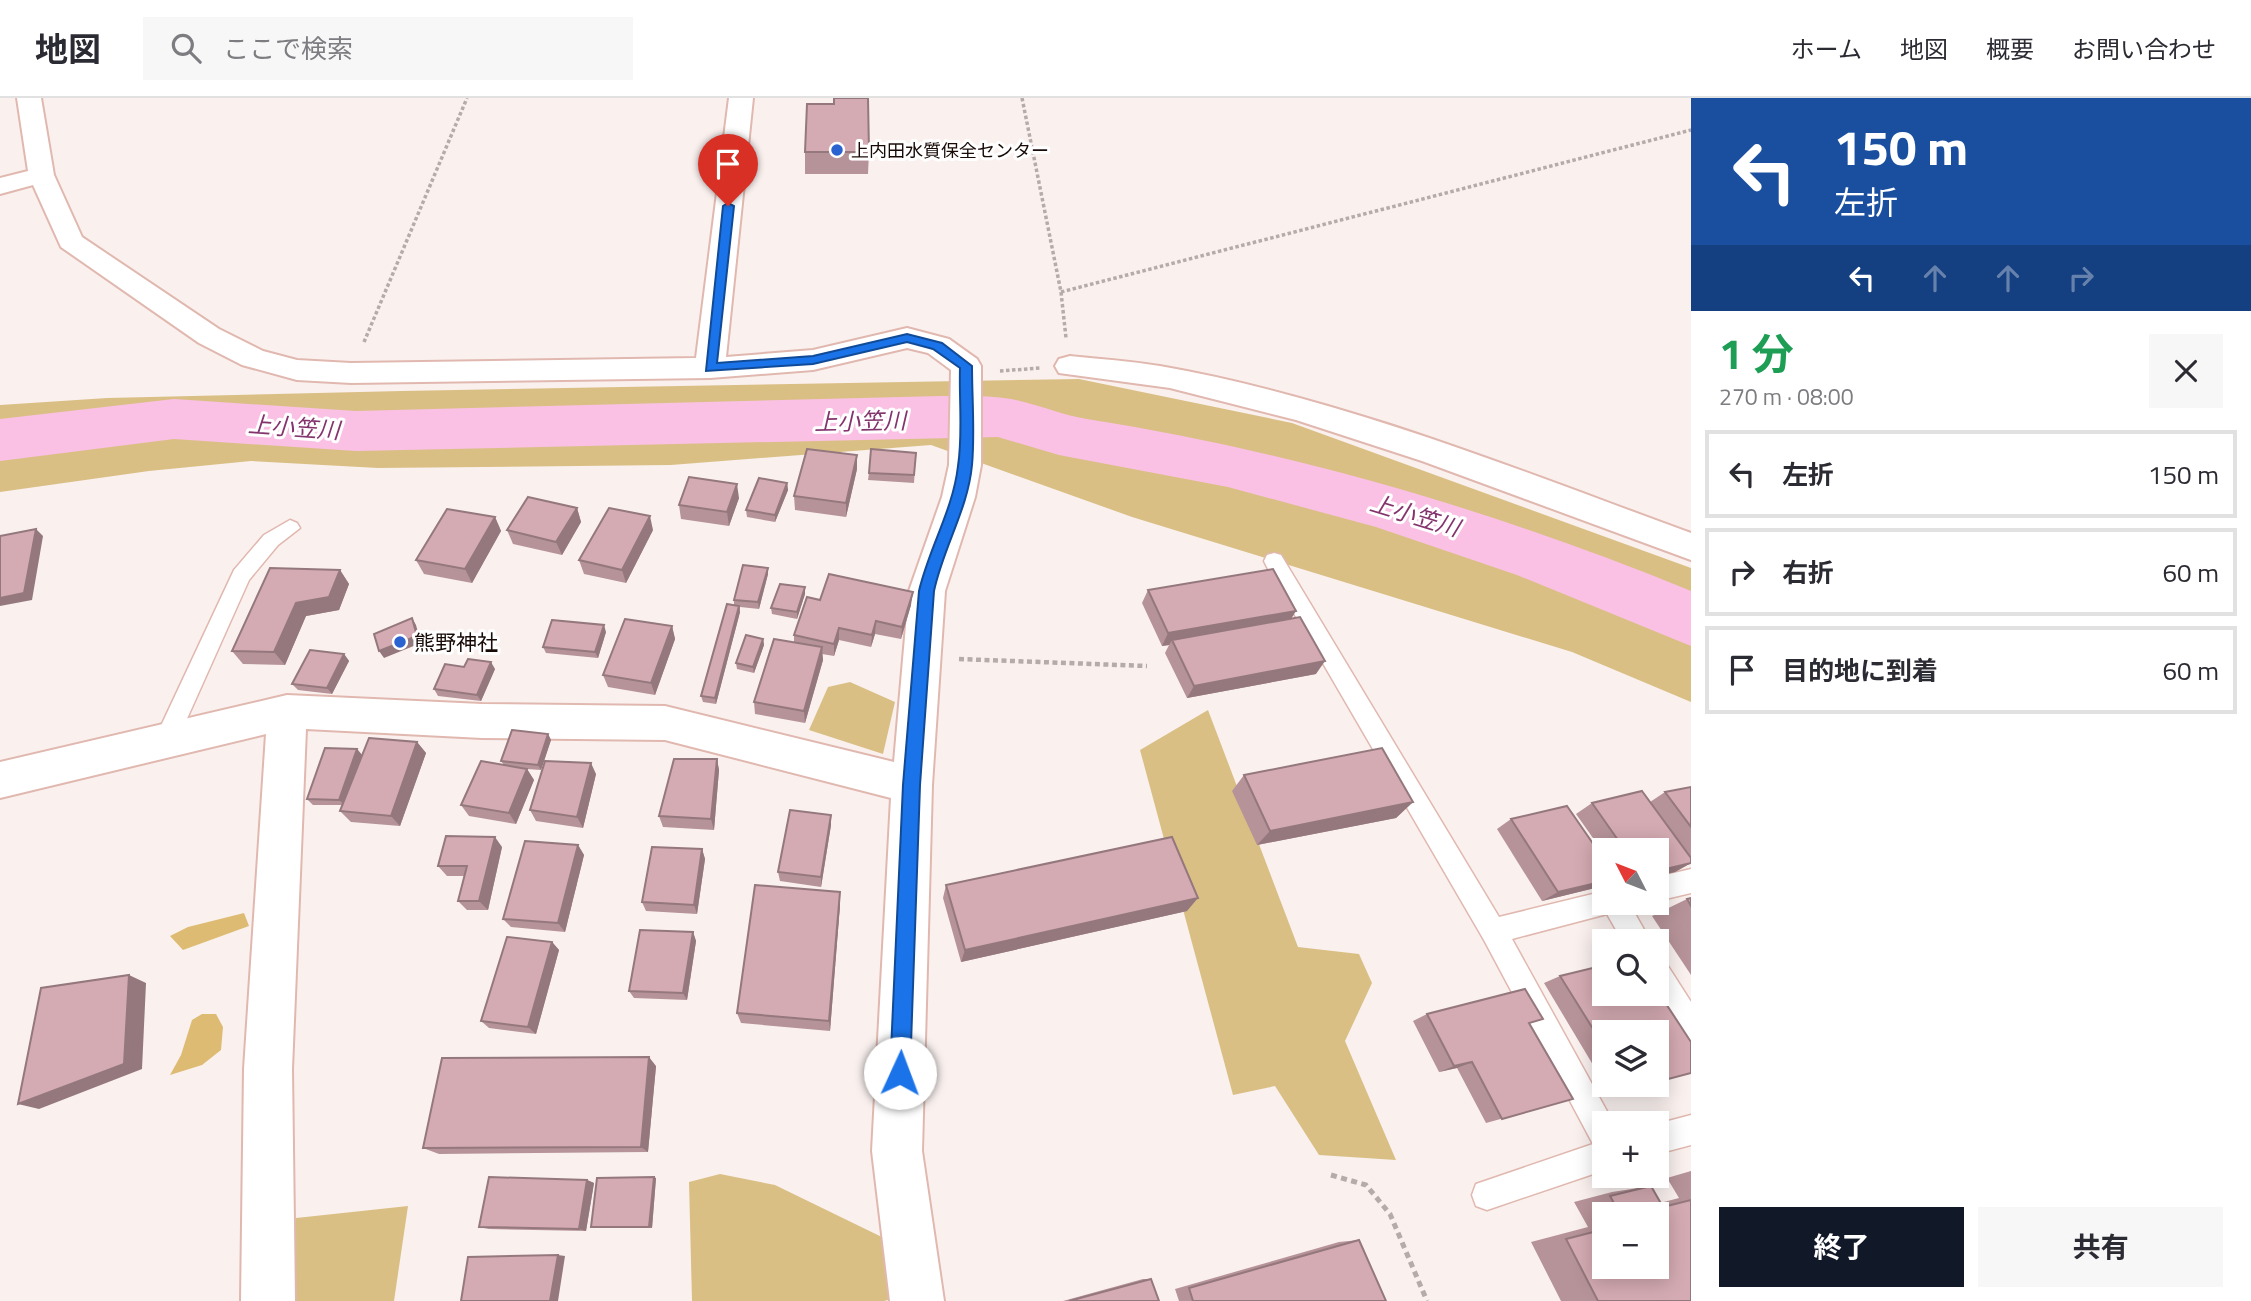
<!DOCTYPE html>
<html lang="ja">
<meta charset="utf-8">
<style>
body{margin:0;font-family:"Titillium Web","Noto Sans JP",sans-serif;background:#f7f7f7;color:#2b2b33;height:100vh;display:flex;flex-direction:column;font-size:26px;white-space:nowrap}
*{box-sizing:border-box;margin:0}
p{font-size:23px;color:#7c7c81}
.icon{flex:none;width:38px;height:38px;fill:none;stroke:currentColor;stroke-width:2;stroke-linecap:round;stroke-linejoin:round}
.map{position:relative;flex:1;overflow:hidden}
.drawer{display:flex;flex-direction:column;background:#fff;width:560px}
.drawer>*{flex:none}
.guide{background:#1a4fa0;color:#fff;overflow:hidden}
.needle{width:46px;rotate:312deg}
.controls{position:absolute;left:1592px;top:740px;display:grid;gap:14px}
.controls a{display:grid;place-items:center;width:77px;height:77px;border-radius:0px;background:#fff;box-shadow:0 4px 18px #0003;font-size:35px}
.pin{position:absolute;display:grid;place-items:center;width:60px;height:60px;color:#fff;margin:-72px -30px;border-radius:50% 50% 50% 0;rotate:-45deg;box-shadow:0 0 7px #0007}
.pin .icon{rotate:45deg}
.me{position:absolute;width:77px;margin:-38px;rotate:2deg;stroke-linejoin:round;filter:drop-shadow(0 0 5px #0008)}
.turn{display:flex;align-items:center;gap:24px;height:147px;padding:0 28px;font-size:32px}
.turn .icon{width:91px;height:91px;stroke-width:2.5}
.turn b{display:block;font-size:49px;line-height:60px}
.lanes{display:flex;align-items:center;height:66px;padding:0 28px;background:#0003;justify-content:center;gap:35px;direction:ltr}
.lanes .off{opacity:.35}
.round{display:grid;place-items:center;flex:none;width:74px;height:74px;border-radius:0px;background:#f7f7f7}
.overview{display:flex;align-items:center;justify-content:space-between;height:119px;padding:0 28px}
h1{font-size:42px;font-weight:700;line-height:52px;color:#1e9e55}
.action{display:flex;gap:14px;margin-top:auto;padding:14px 28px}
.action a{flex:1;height:80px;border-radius:0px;background:#111827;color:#fff;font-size:28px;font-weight:700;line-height:80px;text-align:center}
.action a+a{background:#f7f7f7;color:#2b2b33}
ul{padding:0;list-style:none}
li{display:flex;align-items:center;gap:21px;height:88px;margin:0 14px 10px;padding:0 14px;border:4px solid #e1e1e2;border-radius:0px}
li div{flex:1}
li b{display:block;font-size:26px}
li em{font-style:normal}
header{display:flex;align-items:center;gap:42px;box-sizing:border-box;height:98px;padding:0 35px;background:#fff;border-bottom:2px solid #e1e1e2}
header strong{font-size:33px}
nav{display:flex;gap:38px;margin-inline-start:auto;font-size:24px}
.search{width:490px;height:63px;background:#f7f7f7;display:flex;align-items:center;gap:18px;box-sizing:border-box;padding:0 24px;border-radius:0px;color:#7c7c81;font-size:26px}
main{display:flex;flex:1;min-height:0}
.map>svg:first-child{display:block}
.green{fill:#dabf85}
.forest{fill:#debb72}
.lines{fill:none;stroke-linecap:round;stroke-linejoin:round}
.river{fill:#fac1e5;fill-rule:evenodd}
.lane-casing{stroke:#e1b8af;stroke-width:3}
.street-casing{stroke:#e1b8af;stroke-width:4}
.path-far2{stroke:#b5aba9;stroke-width:3.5;stroke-dasharray:3.5 2.5;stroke-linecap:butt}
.path-far1{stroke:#b5aba9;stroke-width:4.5;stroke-dasharray:5 3.5;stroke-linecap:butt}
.path{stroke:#b5aba9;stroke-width:5;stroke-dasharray:6 4.5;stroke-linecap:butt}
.lane{fill:#fff;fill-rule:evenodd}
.street{fill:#fff;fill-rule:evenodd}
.wall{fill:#b69399;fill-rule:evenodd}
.shaded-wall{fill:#94787d}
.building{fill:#d4abb2;stroke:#94787d;stroke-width:2}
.route{fill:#1a73e8;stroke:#114b97;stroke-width:2}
.poi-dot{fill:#2a62d0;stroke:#fff;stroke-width:2.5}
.labels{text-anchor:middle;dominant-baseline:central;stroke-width:6;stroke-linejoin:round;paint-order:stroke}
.far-poi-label{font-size:18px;fill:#170a07;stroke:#fff;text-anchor:start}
.poi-label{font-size:21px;fill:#170a07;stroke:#fff;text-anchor:start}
.water-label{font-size:23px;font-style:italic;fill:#84346d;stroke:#fff}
</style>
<header>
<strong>地図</strong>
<div class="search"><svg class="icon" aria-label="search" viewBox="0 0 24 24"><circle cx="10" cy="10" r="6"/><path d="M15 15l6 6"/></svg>ここで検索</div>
<nav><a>ホーム</a><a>地図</a><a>概要</a><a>お問い合わせ</a></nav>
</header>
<main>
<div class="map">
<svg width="1691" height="1203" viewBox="0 0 1691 1203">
<rect width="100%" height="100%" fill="#faf1ef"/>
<g class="green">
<polygon points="1079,281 1292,325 1691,470 1691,604 1572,554 1132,419 931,347 671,367 378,370 251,363 149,373 0,394 0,307 107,300 401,293"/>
<polygon points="850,584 895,604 883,656 809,632 828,589"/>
<polygon points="1208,612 1298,849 1359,856 1372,885 1345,943 1396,1062 1319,1057 1275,988 1233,997 1140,652"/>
<polygon points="720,1076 775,1087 888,1142 896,1200 884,1203 692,1203 689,1084"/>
<polygon points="408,1108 394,1203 293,1203 296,1120"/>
</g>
<g class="forest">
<polygon points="244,815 249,828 183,852 170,838 188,829"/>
<polygon points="202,916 216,916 223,929 221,952 202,967 170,977 181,957 192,922"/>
</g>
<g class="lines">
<path class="river" d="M942,298C965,299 988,297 1011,301C1037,306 1061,317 1087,321C1295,354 1496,413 1691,493V548L1517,477L1376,429L1228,389L1059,357L998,339L356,353L174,341L0,363V321L174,301L356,313Z"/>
<g class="lane-casing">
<g id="lane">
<polygon points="290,422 297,425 300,430 278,447 249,482 173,652 165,655 157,652 153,645 234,472 264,437"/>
<polygon points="1274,455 1281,457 1499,819 1605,793 1605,805 1629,805 1651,844 1623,844 1607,816 1512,841 1614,1026 1605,1026 1605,1072 1487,1112 1476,1108 1472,1097 1476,1086 1593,1046 1484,842 1267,469 1264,463 1267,457"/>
<polygon points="1691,771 1691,795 1657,803 1657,779"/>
<polygon points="1657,861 1666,865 1691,904 1691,943 1681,939 1655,896"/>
<polygon points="1691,1017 1691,1047 1657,1056 1657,1026"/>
</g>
</g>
<g class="street-casing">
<g id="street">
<polygon points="17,0 41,0 54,77 82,139 219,231 263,253 297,262 351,265 696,260 729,0 753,0 726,259 813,252 907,230 949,241 977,261 981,268 981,367 975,399 945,493 932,687 922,1053 944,1203 890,1203 872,1053 891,700 665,642 482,640 306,631 292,971 295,1203 241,1203 244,971 266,636 0,700 0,664 287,597 482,606 665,608 894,664 909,493 942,399 949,367 951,272 928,255 907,250 813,272 710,280 351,285 297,282 242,267 199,245 61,149 33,87 0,96 0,80 28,73"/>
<path d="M1070,258C1100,261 1130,263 1160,268C1343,300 1518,372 1691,435V462L1422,363L1296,322L1170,290L1059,275L1055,268L1059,261Z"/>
</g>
</g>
<g class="path-far2">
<polyline points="1022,0 1061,194 1066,240"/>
<polyline points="1061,194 1691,32"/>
<polyline points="364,244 467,0"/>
<polyline points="1000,273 1040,270"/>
</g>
<polyline class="path-far1" points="959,561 1147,568"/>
<polyline class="path" points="1331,1077 1366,1087 1390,1116 1427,1203"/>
<use href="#lane" class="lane"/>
<use href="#street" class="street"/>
</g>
<g class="wall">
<polygon points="834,6 869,54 868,76 805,76 805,54"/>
<polygon points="916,355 914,385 868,382 869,375"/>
<polygon points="857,371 846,419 795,412 794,398"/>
<polygon points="787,385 788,392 775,424 747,419 746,412"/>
<polygon points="739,400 729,428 681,421 679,407"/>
<polygon points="577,410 581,424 562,457 513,446 507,432"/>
<polygon points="495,419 501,433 472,485 424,476 416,462"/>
<polygon points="653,432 626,485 584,476 579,462"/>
<polygon points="768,470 768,476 759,511 740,509 740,514 716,606 703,604 701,598 734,507 734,502"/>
<polygon points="340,472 349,486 339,512 306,518 285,567 243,566 232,553"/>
<polygon points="1148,492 1291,521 1316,576 1187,600 1165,555 1169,547 1162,548 1142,505"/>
<polygon points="805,496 797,521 772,516 771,510"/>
<polygon points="820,502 911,507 901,541 875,536 871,549 839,542 834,558 822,556 823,562 805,625 755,616 754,604 794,544 794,537"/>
<polygon points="672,528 675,541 655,597 608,589 603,577"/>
<polygon points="606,534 598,560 546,555 543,549"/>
<polygon points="763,541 764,547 754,575 737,571 736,565"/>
<polygon points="344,556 349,563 332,596 298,592 292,586"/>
<polygon points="464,569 495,571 481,603 438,598 434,591"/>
<polygon points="548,636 551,642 541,672 527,671 534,682 516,726 469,718 461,707 504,667 501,663"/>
<polygon points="417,644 426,655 400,728 351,724 340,713 343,707 313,707 307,701 357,651 362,657"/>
<polygon points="717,661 719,672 714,732 663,729 659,718"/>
<polygon points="596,676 583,730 536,723 530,712"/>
<polygon points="1244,677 1413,704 1396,720 1257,747 1232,693"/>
<polygon points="1691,689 1691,765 1675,774 1657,778 1657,752 1605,752 1605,757 1576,716 1592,705 1650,704 1665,694"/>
<polygon points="1511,721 1599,789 1542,803 1497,731"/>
<polygon points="831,727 821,789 780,783 778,774"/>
<polygon points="578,747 584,757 565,834 511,829 503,821"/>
<polygon points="502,749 488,812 467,812 458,803 464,778 447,778 438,768"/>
<polygon points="702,751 705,761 697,816 646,813 642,804"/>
<polygon points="946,787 1187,813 961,864 943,800"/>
<polygon points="1691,800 1691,877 1652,818 1687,801"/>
<polygon points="840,807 830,933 741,925 737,915"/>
<polygon points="693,834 696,843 687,902 634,900 629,893"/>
<polygon points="552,844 559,852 536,936 489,930 481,923"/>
<polygon points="1560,878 1605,934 1605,987 1647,987 1611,997 1544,885"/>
<polygon points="1427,916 1529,926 1573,1001 1486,1025 1457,970 1439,974 1413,923"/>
<polygon points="656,968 648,1054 439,1056 423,1050"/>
<path d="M1691,1073V1203H1561L1531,1144L1588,1129L1574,1104L1612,1094L1651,1088L1660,1105L1679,1100L1667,1080ZM1605,1116H1657L1605,1169Z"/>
<polygon points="656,1080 652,1130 595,1130 591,1129"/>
<polygon points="587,1082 594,1085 586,1133 489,1131 479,1129"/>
<polygon points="1359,1142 1386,1203 1179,1203 1175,1191 1339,1144"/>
<polygon points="1143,1181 1151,1181 1159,1203 1063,1203"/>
</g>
<g class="shaded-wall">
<polygon points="857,357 857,371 846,419 846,405"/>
<polygon points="787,385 788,392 775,424 775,417"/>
<polygon points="737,386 739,400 729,428 727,414"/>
<polygon points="577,410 581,424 562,457 556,444"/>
<polygon points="650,418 653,432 626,485 622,472"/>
<polygon points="495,419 501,433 472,485 465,471"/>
<polygon points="36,431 43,438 32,502 0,508 0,500"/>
<polygon points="768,470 768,476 759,511 758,504"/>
<polygon points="340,472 349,486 339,512 306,518 285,567 274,554 296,505"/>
<polygon points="805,489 805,496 797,521 797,514"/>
<polygon points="913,494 911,507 901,541 902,529"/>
<polygon points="739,508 740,514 716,606 715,600"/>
<polygon points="1296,513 1288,526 1172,542 1169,547 1162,548 1168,535"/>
<polygon points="412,520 416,527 421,545 384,560 379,553"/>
<polygon points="876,523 875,536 871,549 872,537"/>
<polygon points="604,527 606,534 598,560 595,554"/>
<polygon points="672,528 675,541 655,597 651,585"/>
<polygon points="839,530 839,542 834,558 834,546"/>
<polygon points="763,541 764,547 754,575 753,569"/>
<polygon points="822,549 823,562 805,625 804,613"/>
<polygon points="344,556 349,563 332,596 327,590"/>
<polygon points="1325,563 1316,576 1187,600 1194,588"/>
<polygon points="491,564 495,571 481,603 477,597"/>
<polygon points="548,636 551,642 541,672 538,667"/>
<polygon points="417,644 426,655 400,728 391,718"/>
<polygon points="357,651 362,657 345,707 339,702"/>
<polygon points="717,661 719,672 714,732 711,721"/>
<polygon points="591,665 596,676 583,730 577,719"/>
<polygon points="527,671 534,682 516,726 509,715"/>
<polygon points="1413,704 1396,720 1257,747 1270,733"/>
<polygon points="831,717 831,727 821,789 821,779"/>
<polygon points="495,739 502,749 488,812 479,803"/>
<polygon points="578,747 584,757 565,834 558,825"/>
<polygon points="702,751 705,761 697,816 694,807"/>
<polygon points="1691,765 1675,774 1657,778 1657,773"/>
<polygon points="1605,783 1605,786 1599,789 1542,803 1558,794"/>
<polygon points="840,794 840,807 830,933 829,923"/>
<polygon points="1198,800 1187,813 961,864 965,852"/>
<polygon points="693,834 696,843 687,902 683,895"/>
<polygon points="552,844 559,852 536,936 528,929"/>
<polygon points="129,877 146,885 142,971 39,1011 18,1006"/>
<polygon points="649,959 656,968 648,1054 641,1049"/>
<polygon points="1472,964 1457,970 1439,974 1454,968"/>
<polygon points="654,1079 656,1080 652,1130 649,1129"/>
<polygon points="587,1082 594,1085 586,1133 579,1131"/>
<polygon points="558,1157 565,1158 558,1203 550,1203"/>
</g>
<g class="building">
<polygon points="834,0 868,0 869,54 805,54 807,6 834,6"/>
<polygon points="807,351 857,357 846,405 794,398"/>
<polygon points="871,351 916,355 914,377 869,375"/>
<polygon points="689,379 737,386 727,414 679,407"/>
<polygon points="759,380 787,385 775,417 746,412"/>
<polygon points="528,399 577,410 556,444 507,432"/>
<polygon points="609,410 650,418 622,472 579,462"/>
<polygon points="447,411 495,419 465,471 416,462"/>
<polygon points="36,431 24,495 0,500 0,438"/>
<polygon points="743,467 768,470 758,504 734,502"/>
<polygon points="270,470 340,472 329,499 296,505 274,554 232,553"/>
<polygon points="1273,471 1296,513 1168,535 1148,492"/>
<polygon points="829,476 913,494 902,529 876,523 872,537 839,530 834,546 794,537 807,499 820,502"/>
<polygon points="780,486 805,489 797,514 771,510"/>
<polygon points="727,506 739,508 715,600 701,598"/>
<polygon points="1300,519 1325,563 1194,588 1172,542"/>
<polygon points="412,520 417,538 379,553 374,536"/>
<polygon points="625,521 672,528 651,585 603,577"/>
<polygon points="552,522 604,527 595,554 543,549"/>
<polygon points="746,537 763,541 753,569 736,565"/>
<polygon points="774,541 822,549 804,613 754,604"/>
<polygon points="310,552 344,556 327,590 292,586"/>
<polygon points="468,561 491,564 477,597 434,591 445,566 464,569"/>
<polygon points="512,632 548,636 538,667 501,663"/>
<polygon points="369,640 417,644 391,718 340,713"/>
<polygon points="325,650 357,651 339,702 307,701"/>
<polygon points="1382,650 1413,704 1270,733 1244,677"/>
<polygon points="674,661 717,661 711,721 659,718"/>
<polygon points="481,663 527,671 509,715 461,707"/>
<polygon points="545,663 591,665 577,719 530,712"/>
<polygon points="1691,689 1691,729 1665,694"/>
<polygon points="1642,693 1691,760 1691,765 1657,773 1657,752 1625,752 1592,705"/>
<polygon points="1567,708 1605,763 1605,783 1558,794 1511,721"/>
<polygon points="790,712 831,717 821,779 778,774"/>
<polygon points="446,738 495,739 479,803 458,803 467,768 438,768"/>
<polygon points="1172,739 1198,800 965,852 946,787"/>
<polygon points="525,743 578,747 558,825 503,821"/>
<polygon points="652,749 702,751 694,807 642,804"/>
<polygon points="755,787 840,794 829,923 737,915"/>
<polygon points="1691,800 1691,808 1687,801"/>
<polygon points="640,832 693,834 683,895 629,893"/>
<polygon points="507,839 552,844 528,929 481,923"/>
<polygon points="1605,867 1605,896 1657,896 1657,892 1691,944 1691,975 1657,984 1657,934 1605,934 1605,950 1560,878"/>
<polygon points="129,877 124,966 18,1006 41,890"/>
<polygon points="1525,891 1543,921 1529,925 1573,1001 1502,1021 1472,964 1454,968 1427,916"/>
<polygon points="649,959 641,1049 423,1050 442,960"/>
<polygon points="1627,987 1647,987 1630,992"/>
<polygon points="489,1079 587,1082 579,1131 479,1129"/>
<polygon points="654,1079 649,1129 591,1129 597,1080"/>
<polygon points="1651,1088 1663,1109 1691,1102 1691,1203 1598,1203 1566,1141 1605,1131 1605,1169 1657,1169 1657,1116 1620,1116 1610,1098"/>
<polygon points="1359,1142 1386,1203 1193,1203 1189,1190"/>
<polygon points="558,1157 550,1203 461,1203 468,1159"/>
<polygon points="1151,1181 1159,1203 1069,1203"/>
</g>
<path class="route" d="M728,105L734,108L717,265L813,258L907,236L942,245L972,268C972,301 975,335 972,367C968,411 943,450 934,493L920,687L910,975L907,982L900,985L893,982L890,975L903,687L919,493C929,450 953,412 958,368C963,337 959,302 960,270L933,251L907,244L813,266L706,273L723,108Z"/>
<g class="poi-dot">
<circle cx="837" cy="52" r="7"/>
<circle cx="400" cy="544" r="7"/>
</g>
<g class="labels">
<g class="far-poi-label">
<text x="851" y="52">上内田水質保全センター</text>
</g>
<g class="poi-label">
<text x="414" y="544">熊野神社</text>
</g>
<g class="water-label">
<text transform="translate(860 323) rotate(-1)">上小笠川</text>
<text transform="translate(294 329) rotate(4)">上小笠川</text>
<text transform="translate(1415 417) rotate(17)">上小笠川</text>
</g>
</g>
</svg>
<div class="controls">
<a><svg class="needle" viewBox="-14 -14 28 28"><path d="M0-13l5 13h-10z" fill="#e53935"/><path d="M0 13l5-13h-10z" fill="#7c7c81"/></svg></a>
<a><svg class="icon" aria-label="search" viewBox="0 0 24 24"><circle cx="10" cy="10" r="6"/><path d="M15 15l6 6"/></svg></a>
<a><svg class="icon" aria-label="layers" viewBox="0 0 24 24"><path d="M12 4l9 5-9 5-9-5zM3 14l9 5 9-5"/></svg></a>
<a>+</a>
<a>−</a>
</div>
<div class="pin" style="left:728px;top:108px;background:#d93025"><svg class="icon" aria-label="arrive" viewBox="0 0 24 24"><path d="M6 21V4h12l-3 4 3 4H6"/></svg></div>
<svg class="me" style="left:900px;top:975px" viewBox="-20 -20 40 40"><circle r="19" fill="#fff"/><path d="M0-13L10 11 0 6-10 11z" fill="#1a73e8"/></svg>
</div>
<section class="drawer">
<div class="guide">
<div class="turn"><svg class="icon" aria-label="left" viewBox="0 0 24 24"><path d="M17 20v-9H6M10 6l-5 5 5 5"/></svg><div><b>150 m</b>左折</div></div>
<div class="lanes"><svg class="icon" aria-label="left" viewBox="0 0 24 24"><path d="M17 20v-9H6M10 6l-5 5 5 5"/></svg><svg class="icon off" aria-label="ahead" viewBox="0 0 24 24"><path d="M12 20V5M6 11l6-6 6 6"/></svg><svg class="icon off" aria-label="ahead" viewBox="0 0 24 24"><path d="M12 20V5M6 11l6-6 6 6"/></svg><svg class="icon off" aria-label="right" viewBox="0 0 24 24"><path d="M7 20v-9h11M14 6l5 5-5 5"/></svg></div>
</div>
<div class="overview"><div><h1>1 分</h1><p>270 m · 08:00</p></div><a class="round"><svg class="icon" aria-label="close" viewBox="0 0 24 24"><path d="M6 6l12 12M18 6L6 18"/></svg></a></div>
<ul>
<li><svg class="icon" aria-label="left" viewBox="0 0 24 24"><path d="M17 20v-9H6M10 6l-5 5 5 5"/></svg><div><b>左折</b></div><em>150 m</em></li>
<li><svg class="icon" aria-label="right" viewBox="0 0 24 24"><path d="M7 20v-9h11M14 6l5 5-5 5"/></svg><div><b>右折</b></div><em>60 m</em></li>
<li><svg class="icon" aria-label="arrive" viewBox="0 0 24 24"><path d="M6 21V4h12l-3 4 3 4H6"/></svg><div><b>目的地に到着</b></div><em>60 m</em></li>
</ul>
<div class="action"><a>終了</a><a>共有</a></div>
</section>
</main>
